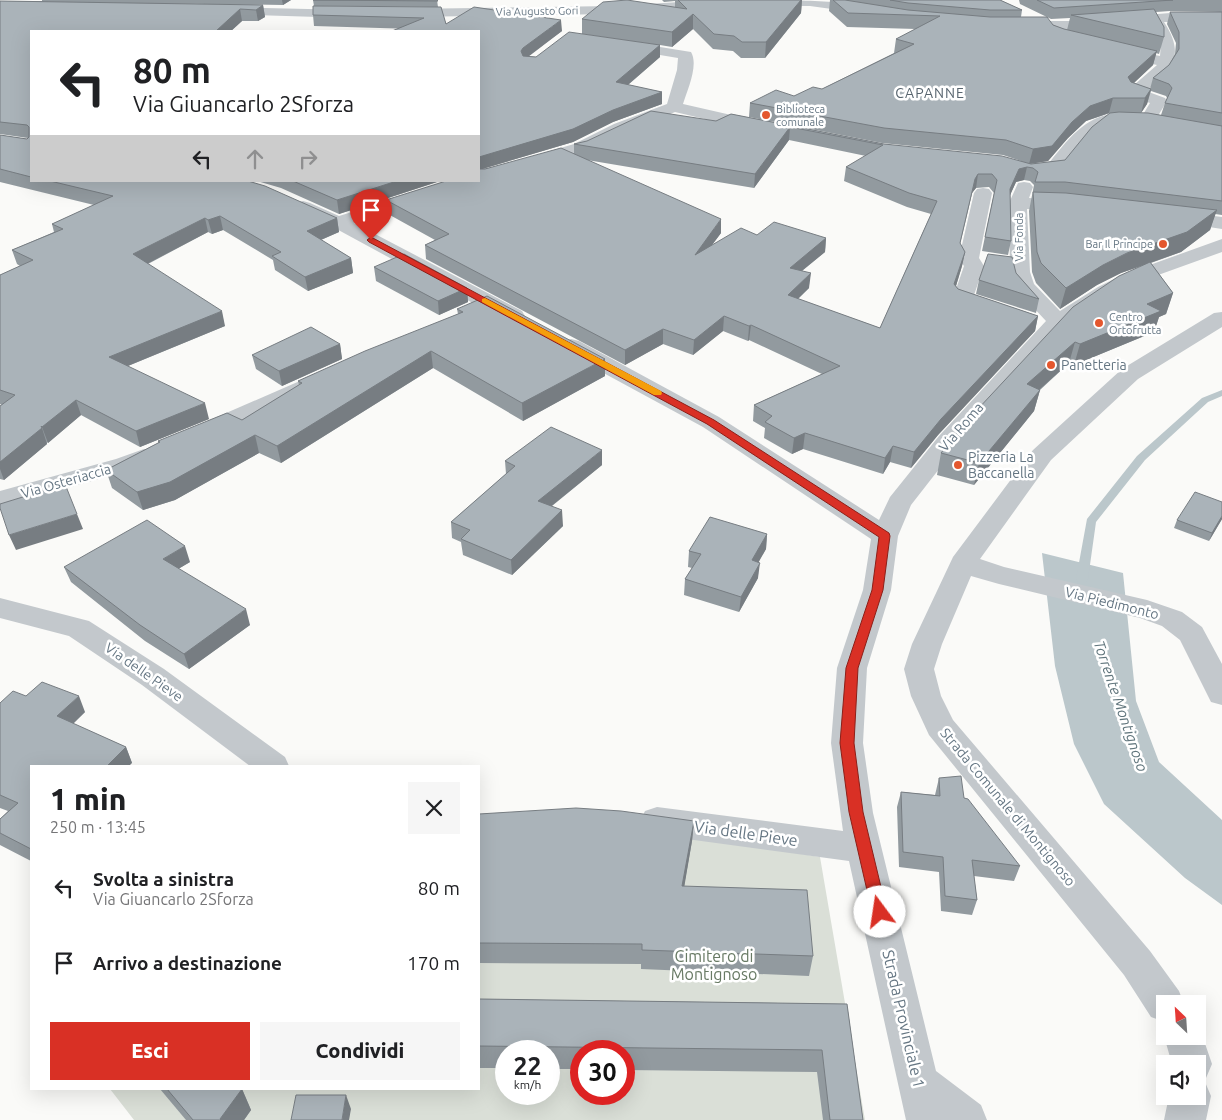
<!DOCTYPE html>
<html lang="it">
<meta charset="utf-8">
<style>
body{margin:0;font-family:Ubuntu,sans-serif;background:#f6f6f6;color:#202124;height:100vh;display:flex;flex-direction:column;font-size:19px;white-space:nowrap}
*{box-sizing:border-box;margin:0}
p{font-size:16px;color:#757577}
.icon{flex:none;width:28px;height:28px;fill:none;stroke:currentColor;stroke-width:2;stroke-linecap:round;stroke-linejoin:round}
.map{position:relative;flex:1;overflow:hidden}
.sheet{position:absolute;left:30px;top:765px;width:450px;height:325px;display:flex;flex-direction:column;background:#fff;border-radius:0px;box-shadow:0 5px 20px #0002}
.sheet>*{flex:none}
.guide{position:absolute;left:30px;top:30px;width:450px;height:152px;border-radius:0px;box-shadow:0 5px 20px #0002;background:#fff;color:#202124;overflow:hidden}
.needle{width:32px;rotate:335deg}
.fabs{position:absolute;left:1156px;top:995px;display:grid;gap:10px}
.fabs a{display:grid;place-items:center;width:50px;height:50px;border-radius:0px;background:#fff;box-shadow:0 5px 20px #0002;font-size:25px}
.speed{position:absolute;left:495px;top:1040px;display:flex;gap:10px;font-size:25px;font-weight:700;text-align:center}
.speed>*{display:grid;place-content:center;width:65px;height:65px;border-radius:50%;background:#fff;box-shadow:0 5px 20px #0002;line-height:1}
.speed small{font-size:12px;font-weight:400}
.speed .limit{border:8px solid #d22;background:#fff;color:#111}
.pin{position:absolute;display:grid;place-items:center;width:42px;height:42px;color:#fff;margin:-51px -21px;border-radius:50% 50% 50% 0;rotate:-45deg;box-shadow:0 0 5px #0007}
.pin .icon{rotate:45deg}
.me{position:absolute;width:55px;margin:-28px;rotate:346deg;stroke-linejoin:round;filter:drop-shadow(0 0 4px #0008)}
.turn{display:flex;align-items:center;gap:18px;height:105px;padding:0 20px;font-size:22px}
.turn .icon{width:65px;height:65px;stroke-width:2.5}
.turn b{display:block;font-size:35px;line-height:42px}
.lanes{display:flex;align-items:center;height:48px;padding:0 20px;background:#0003;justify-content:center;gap:25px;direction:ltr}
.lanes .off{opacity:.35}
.round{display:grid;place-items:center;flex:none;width:52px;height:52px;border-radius:0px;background:#f6f6f6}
.summary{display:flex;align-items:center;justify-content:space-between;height:85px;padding:0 20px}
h1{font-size:30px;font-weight:800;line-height:38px}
.action{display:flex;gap:10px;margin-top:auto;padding:10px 20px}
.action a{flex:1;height:58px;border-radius:0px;background:#d93025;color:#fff;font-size:20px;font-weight:800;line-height:58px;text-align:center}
.action a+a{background:#f6f6f6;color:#202124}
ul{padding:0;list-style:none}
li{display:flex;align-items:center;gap:15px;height:75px;padding:0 20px}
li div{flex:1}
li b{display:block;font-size:19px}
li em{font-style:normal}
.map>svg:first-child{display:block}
.green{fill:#dadfd7;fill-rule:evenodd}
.water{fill:#bbc7cb}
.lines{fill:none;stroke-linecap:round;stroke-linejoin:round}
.stream{fill:#bbc7cb;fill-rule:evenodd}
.minor{fill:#c3c8cc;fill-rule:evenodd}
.wall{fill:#929a9f;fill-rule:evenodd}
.shaded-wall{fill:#777d82}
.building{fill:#aab3b9;stroke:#777d82}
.route{fill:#d93025;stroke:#8d1f18}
.slow{fill:#f59e0b}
.poi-dot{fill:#e4572e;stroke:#fff;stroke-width:2}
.labels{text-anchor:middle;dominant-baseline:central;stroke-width:5;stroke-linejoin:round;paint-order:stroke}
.far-street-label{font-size:11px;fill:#657683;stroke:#fff}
.far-poi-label{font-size:11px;fill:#657683;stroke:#fff;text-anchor:start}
.far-quarter-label{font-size:14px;letter-spacing:1px;fill:#57646e;stroke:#fff}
.poi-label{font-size:14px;fill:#657683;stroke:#fff;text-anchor:start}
.street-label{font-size:14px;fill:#657683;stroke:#fff}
.water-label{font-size:15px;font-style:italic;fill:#60757c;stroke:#fff}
.near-street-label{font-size:16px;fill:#657683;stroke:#fff}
.near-park-label{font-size:16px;fill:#687a64;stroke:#fff}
</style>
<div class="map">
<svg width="1222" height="1120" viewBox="0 0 1222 1120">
<rect width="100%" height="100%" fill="#fafaf8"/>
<path class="green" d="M607,822L820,857L865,1120H134L110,1089H479V832ZM506,1051H549V1094H506ZM581,1051H624V1094H581Z"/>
<polygon class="water" points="1042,553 1123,573 1136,701 1159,762 1222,820 1222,905 1185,878 1104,804 1074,744 1055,666"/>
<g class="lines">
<polygon class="stream" points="1222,390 1222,396 1208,402 1145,460 1096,522 1088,579 1086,582 1078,582 1076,579 1087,519 1137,456 1202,398"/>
<g class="minor">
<polygon points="713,0 720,4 718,7 614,14 406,17 399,13 406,9 614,6"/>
<path d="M759,0C778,0 865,0 875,10L868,14L810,6H764L759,5L757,2Z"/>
<polygon points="226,7 351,10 358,14 351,18 221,14 219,11 221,8"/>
<path d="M1170,13H1222V21L1164,22C1185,54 1174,70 1146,91L1165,98L1167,101L1153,124H1141L1139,121L1150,103L1128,95L1126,92L1157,65L1114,55L1112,52L1114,49L1119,48L1160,56L1161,43L1151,23L1071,29H1017L1010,25L1017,21H1071Z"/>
<path d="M623,41L691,52C699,65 687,91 683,104L766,123L768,127L766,131L760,132L675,112L626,132L586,152L485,181H475H479V172L574,144L614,124L667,104L677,70L678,58L618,48L616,45L618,42Z"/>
<path d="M1116,114L1133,116L1135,119L1133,122C1125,124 1117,122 1109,124C1093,128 1070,159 1060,172L1028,176L1022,175L1019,171L1022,167L1049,163C1066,142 1086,114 1116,114Z"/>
<polygon points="1024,182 1030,183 1033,187 1029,198 1076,201 1078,205 1076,209 1069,211 1027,209 1030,272 1034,284 1060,311 1098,287 1122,275 1222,239 1222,252 1136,283 1112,295 1066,326 957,446 911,505 898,536 891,590 867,668 863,743 873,813 936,1071 981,1105 987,1120 906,1120 849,861 657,835 645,831 640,821 645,811 657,807 843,831 831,743 837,668 863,590 871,539 703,427 563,351 560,346 563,341 571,339 579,341 719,417 879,520 890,497 939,436 1046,321 1017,290 1010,272 1009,203 1018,183"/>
<polygon points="983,188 989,189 992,193 979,258 984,266 974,295 999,304 1003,308 999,312 992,314 956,302 953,298 964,266 959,258 974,193 977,189"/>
<polygon points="422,190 428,191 431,195 428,199 354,223 522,311 525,316 522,321 514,322 506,321 331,226 296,211 294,207 296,203 303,201 310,203 339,216"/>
<polygon points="1176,211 1222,217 1222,229 1169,221 1167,217 1169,213"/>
<polygon points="1222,312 1222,327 1138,379 1051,460 980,559 1004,567 1147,600 1182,612 1202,627 1222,664 1222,705 1211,702 1180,640 1162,626 1140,618 999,584 971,576 942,644 934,669 941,696 953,720 1150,951 1179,991 1184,1004 1165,1004 1165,1022 1151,1017 1124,975 929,735 911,696 904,669 912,644 953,557 1033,450 1122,369 1214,313"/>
<polygon points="309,377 317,379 321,384 317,389 212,437 203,439 194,437 191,432 194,427"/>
<polygon points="144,449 153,451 156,456 153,461 134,469 0,507 0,491 116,459"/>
<polygon points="0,598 89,621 164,669 285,757 289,766 250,766 142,685 69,636 0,618"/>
<polygon points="1198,1023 1212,1064 1206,1078 1200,1080 1205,1082 1211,1096 1206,1120 1164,1120 1169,1096 1198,1096 1198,1064 1172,1064 1164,1036 1165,1034 1165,1036 1198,1036"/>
</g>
</g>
<g class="wall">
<polygon points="42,0 291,0 283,5 139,3 263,5 265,17 258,21 242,21 231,31 31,31 31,181 248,181 337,218 339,232 321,240 351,258 353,273 308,291 275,270 273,260 223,230 212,234 208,232 148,264 225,326 128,366 209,419 140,447 81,415 48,443 47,442 47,444 4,480 0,479 0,406 2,405 0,404 0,275 20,266 17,264 12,250 54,232 52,224 94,205 0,182 0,135 27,139 28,138 0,134 0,1 42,1"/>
<polygon points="313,0 437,0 438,7 314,6"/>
<path d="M662,0H802L801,13L765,58H741L733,51L713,49L693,29L672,47L660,45V57L628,85L662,92V104L613,122L573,142L482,169L574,154V144L716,121L731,114L884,144L1021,161L1003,155L882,143L749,117L750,103L794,96L822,89L894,53L896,39L916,29L847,27L829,11L830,0H828H1000L1022,10L1021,17L1053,25L1067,30L1070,18L1051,19L1020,4L1019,0H1222V215L1215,214L1210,230L1181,252L1151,263L1173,293L1166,314L1159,317L1154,332L1074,365L1069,363L1040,390L1034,411L974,485L937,475L941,453L1141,266L1121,273L1097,285L1060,309L1036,283L1032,272L1029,211L1034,185L1030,181L1024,180L1016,182L1010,195L1011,241L1008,255L982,251L994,193L989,187L976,188L972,193L960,244L965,252L962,266L956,286L958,289L1038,316L1035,331L938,435L911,468L890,462L883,474L803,449L792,454L764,438L765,428L753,421L754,405L822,374L749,340L748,341L723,331L693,355L663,344L625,365L426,259L425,245L435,240L388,214L386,200L479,181V31L314,26L313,15L441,7L446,24L562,31L528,56L536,57L649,44L582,34V19L675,7V1L664,2ZM1170,11L1220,12H1170L1167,24L1176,43L1175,54L1169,65L1153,78L1150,89L1134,83L1153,65L1156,53L1159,54L1164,37L1156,12ZM1151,91L1166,96L1167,98L1165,103L1161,115L1141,113L1147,104ZM1110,113L1065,160L1031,164H1030L1048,161L1068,138L1086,121ZM789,140L866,156L846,167L844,181L907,207L931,214L880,328L798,299L809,288L802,271L825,252L826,238L757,235L712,245L721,233L587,160L754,188Z"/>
<polygon points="257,181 440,181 339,214 281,188"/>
<polygon points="374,267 467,288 468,302 439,315 376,281"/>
<polygon points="1016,273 1039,299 1036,313 976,294 979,280"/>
<polygon points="457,309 605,376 523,421 433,368 281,463 259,453 175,500 143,510 112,488 106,470 158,443 158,441 242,420 299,385 298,381 458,314"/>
<polygon points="340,344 342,359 282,386 256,369 252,355"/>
<polygon points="505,461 602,465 552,506 563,526 512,575 463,555 461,542 452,538 451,522 506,474"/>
<polygon points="1222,519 1209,541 1174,528 1177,520"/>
<polygon points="767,534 766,549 758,562 758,578 739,612 684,595 685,579 692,568 688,567 689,551"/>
<polygon points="190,562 178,569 250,625 189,669 145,641 71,582 64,567"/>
<polygon points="26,696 85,712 73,724 126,747 132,763 31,766 31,861 0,845 0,819 8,811 0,808 0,703"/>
<polygon points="939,778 964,798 1020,866 1014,881 974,876 977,900 972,915 941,911 939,872 899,867 897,807 901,792 935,795"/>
<polygon points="479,814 694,821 692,841 684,886 813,956 809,976 641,969 641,964 479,963"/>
<polygon points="479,999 847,1004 863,1120 823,1120 817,1072 624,1070 624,1051 581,1051 581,1069 549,1069 549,1051 506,1051 506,1068 479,1068"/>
<polygon points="160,1089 242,1089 251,1110 244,1120 186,1120"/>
</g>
<g class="shaded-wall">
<polygon points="282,0 291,0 283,5"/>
<polygon points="801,0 802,0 801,13 765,58 766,42"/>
<polygon points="263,5 265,17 258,21 256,10"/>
<polygon points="240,9 242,21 231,31 216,31"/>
<polygon points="693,14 693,29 672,47 672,32"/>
<polygon points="561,20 562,31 524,60 521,51 523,48"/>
<polygon points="660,45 660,57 616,95 616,82"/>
<polygon points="1157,51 1153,65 1124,92 1128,77"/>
<polygon points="1151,89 1147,104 1141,113 1145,98"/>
<polygon points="662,92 662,104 613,122 573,142 479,170 479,157 613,110"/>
<polygon points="1113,98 1109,113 1086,121 1068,138 1048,161 1029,164 1033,149 1072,122 1090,106"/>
<polygon points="790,127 789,140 754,188 755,174"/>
<polygon points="1027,167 1024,180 1016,182 1007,202 1010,189 1019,169"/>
<polygon points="978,174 976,188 972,193 957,258 975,179"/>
<polygon points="397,181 440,181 339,214 337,200"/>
<polygon points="1217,210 1210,230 1181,252 1121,273 1097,285 1060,309 1066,288 1103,265"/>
<polygon points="220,216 223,230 212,234 208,220"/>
<polygon points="205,218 208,232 137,269 133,254"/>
<polygon points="337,218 339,232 309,245 307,231"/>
<polygon points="721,219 721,233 694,269 695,255"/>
<polygon points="826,238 825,252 788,282 790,268"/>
<polygon points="965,252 962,266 952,299 954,284"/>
<polygon points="351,258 353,273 308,291 305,277"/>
<polygon points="811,273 809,288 786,310 788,295"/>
<polygon points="467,288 468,302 439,315 438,301"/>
<polygon points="1173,293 1166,314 1159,317 1154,332 1074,365 1080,344 1147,304"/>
<polygon points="222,311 225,326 113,372 109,357"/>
<polygon points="724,316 723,331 693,355 694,340"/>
<polygon points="1038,316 1035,331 938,435 911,468 914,452 941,419"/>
<polygon points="751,325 749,340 748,341 749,326"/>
<polygon points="663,329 663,344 625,365 625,350"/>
<polygon points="1075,342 1069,363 1021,406 1027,384"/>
<polygon points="340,344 342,359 282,386 279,371"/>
<polygon points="431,351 433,368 281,463 277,446"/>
<polygon points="605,359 605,376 523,421 522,403"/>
<polygon points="1040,390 1034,411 974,485 979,463"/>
<polygon points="76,400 81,415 48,443 42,427"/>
<polygon points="205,403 209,419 140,447 136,431"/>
<polygon points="42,428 47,444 4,480 0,469 0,462"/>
<polygon points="805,433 803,449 792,454 794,438"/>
<polygon points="255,435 259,453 175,500 143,510 137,492"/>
<polygon points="893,446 890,462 883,474 885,458"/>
<polygon points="602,450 602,465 539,516 538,501"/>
<polygon points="562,510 563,526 512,575 511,560"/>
<polygon points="77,514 83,529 16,550 9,535"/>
<polygon points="1222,516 1222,519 1209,541 1212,533"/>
<polygon points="767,534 766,549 751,576 752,560"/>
<polygon points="185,546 190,562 168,575 163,559"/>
<polygon points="760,563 758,578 739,612 741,597"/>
<polygon points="246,609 250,625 189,669 184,654"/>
<polygon points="79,696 85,712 64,732 57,716"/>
<polygon points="126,747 132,763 129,766 107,766"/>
<polygon points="694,821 692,841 681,906 682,886"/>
<polygon points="242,1089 251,1110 244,1120 221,1120 220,1119"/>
<polygon points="346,1095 351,1109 349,1120 342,1120"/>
</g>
<g class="building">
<polygon points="313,0 437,0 438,1"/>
<polygon points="627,0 687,9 678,0 801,0 766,42 742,42 734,36 714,34 693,14 672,32 582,19 603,2"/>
<polygon points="833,0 845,0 908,10 990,17 1047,17 1053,25 1064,29 1157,51 1128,77 1131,82 1151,89 1145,98 1113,98 1090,106 1072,122 1052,146 1033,149 1006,140 884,128 750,103 776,90 794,96 813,87 822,89 914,44 896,39 940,16 848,13"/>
<polygon points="890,0 1000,0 1022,10 990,10 908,3"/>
<polygon points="1037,0 1173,0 1054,8"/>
<polygon points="0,1 263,5 256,10 240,9 216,31 31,31 31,177 0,169 0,135 27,139 29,137 29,127 27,125 0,122"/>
<polygon points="313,6 441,7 446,24 474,7 561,20 523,48 521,51 523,56 536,57 569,32 660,45 616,82 662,92 613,110 573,129 479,157 479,31 392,31 424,18 313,15"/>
<polygon points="1154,9 1164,27 1164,37 1071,15"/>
<polygon points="1170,12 1222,12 1222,113 1165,103 1172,88 1169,84 1153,78 1169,65 1179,49 1179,32"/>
<polygon points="651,111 716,121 731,114 884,144 1002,156 1031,164 1065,160 1092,127 1110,113 1119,112 1148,113 1222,126 1222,201 1065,182 1035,182 1038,172 1033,168 1027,167 1019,169 1010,189 1011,241 985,237 997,180 992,174 978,174 975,179 960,243 965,252 954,284 958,289 1038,316 941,419 914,452 893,446 885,458 805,433 794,438 765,422 772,416 754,405 840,366 751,325 749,326 724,316 694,340 663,329 625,350 425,245 449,234 386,200 446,181 479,181 479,169 485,169 561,148 721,219 695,255 741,228 757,235 774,222 826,238 790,268 811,273 788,295 880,328 937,201 909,193 846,167 883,145 790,127 755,174 574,144 587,141"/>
<polygon points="50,181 248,181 265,186 337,218 307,231 351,258 305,277 272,256 281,252 220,216 208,220 205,218 133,254 222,311 109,357 205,403 136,431 76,400 42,427 41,426 42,428 0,462 0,406 15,395 0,390 0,275 33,260 12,250 63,229 52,224 113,196"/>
<polygon points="293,181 397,181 337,200"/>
<polygon points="1033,192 1066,193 1217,210 1187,232 1127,253 1103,265 1066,288 1041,263 1037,252"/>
<polygon points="404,254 467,288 438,301 374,267"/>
<polygon points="988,254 1012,257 1016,273 1039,299 979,280"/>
<polygon points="1150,262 1173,293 1147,304 1161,311 1080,344 1075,342 1027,384 1040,390 979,463 941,453 963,425 1073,307 1119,276"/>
<polygon points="487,296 605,359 522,403 431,351 277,446 255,435 170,482 137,492 106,470 160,442 158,441 227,413 242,420 302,383 298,381 365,351 463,312 457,309"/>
<polygon points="311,327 340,344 279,371 252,355"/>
<polygon points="551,427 602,450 538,501 562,510 511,560 461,539 470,530 451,522 515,466 505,461"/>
<polygon points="65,484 77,514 9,535 0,508 0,504"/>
<polygon points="1195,492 1222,502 1222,516 1212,533 1177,520"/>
<polygon points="710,517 767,534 752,560 760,563 741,597 685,579 701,554 689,551"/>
<polygon points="147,520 185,546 163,559 246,609 184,654 140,625 64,567"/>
<polygon points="42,682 79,696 57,716 126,747 107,766 31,766 31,849 0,833 0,819 18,803 0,795 0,703 13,691 26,696"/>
<polygon points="961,776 964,798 968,799 1020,866 972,860 977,900 945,896 943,857 903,852 901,792 940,796 939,778"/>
<polygon points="576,808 621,811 694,821 682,886 807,890 813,956 642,950 642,944 479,943 479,814"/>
<polygon points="479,999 847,1004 863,1120 830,1120 822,1050 479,1046"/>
<polygon points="167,1089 242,1089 220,1119 221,1120 193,1120"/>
<polygon points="296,1095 346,1095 342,1120 291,1120"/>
</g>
<polygon class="route" points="371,237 714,420 889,533 890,536 883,590 858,668 854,743 863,812 887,912 885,917 880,919 875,917 872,912 849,812 840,743 846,668 872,590 879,537 707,424 369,242 367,240"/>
<polygon class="slow" points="485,298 661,391 662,393 661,395 654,395 482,302 482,299"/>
<g class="poi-dot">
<circle cx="766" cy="115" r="5"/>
<circle cx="1163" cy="244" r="5"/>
<circle cx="1099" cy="323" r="5"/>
<circle cx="1051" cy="365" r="5"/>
<circle cx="958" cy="465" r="5"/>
</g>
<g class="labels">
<g class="far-street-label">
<text transform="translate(537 11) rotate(-1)">Via Augusto Gori</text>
<text transform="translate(1019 237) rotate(-90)">Via Fonda</text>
</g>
<g class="far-poi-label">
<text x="776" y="109">Biblioteca<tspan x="776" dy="13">comunale</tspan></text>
<text x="1153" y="244" text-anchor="end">Bar Il Principe</text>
<text x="1109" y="317">Centro<tspan x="1109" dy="13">Ortofrutta</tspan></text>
</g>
<g class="far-quarter-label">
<text x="930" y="93">CAPANNE</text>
</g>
<g class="poi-label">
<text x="1061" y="365">Panetteria</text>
<text x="968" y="457">Pizzeria La<tspan x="968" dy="16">Baccanella</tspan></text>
</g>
<g class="street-label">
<text transform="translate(961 427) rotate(-49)">Via Roma</text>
<text transform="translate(66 481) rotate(-16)">Via Osteriaccia</text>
<text transform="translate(1112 603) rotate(14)">Via Piedimonto</text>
<text transform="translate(144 672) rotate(35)">Via delle Pieve</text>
<text transform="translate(1008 807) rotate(50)">Strada Comunale di Montignoso</text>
</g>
<g class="water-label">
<text transform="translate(1121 706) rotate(71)">Torrente Montignoso</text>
</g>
<g class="near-street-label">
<text transform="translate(746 833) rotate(8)">Via delle Pieve</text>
<text transform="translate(904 1019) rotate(77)">Strada Provinciale 1</text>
</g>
<g class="near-park-label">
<text x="714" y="956">Cimitero di<tspan x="714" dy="18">Montignoso</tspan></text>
</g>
</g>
</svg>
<div class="fabs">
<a><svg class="needle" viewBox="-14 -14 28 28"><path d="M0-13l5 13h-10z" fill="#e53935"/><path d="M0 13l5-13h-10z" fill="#757577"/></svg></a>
<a><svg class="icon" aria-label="sound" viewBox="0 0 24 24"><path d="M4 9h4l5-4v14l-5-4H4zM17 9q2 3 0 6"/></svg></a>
</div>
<div class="speed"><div>22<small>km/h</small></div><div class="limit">30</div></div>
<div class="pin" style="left:371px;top:240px;background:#d93025"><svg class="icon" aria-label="arrive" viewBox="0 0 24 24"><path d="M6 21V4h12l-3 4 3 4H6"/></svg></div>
<svg class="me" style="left:880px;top:912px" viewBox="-20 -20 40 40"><circle r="19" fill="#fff"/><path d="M0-13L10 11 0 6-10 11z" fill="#d93025"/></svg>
<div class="guide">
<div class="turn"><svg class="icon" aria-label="left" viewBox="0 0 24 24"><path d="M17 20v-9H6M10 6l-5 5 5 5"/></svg><div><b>80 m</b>Via Giuancarlo 2Sforza</div></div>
<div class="lanes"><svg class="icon" aria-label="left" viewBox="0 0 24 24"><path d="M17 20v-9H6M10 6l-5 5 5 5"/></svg><svg class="icon off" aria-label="ahead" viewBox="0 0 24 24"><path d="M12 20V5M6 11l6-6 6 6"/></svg><svg class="icon off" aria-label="right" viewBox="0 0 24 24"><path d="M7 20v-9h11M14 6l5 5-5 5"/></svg></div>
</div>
<section class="sheet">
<div class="summary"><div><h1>1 min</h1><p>250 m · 13:45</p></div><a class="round"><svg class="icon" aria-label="close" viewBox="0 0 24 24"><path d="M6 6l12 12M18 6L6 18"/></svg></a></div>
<ul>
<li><svg class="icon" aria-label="left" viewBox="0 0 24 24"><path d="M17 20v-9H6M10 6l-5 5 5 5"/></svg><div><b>Svolta a sinistra</b><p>Via Giuancarlo 2Sforza</p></div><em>80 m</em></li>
<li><svg class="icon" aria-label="arrive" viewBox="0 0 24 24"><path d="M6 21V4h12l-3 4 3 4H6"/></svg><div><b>Arrivo a destinazione</b></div><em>170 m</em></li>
</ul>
<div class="action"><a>Esci</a><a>Condividi</a></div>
</section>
</div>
